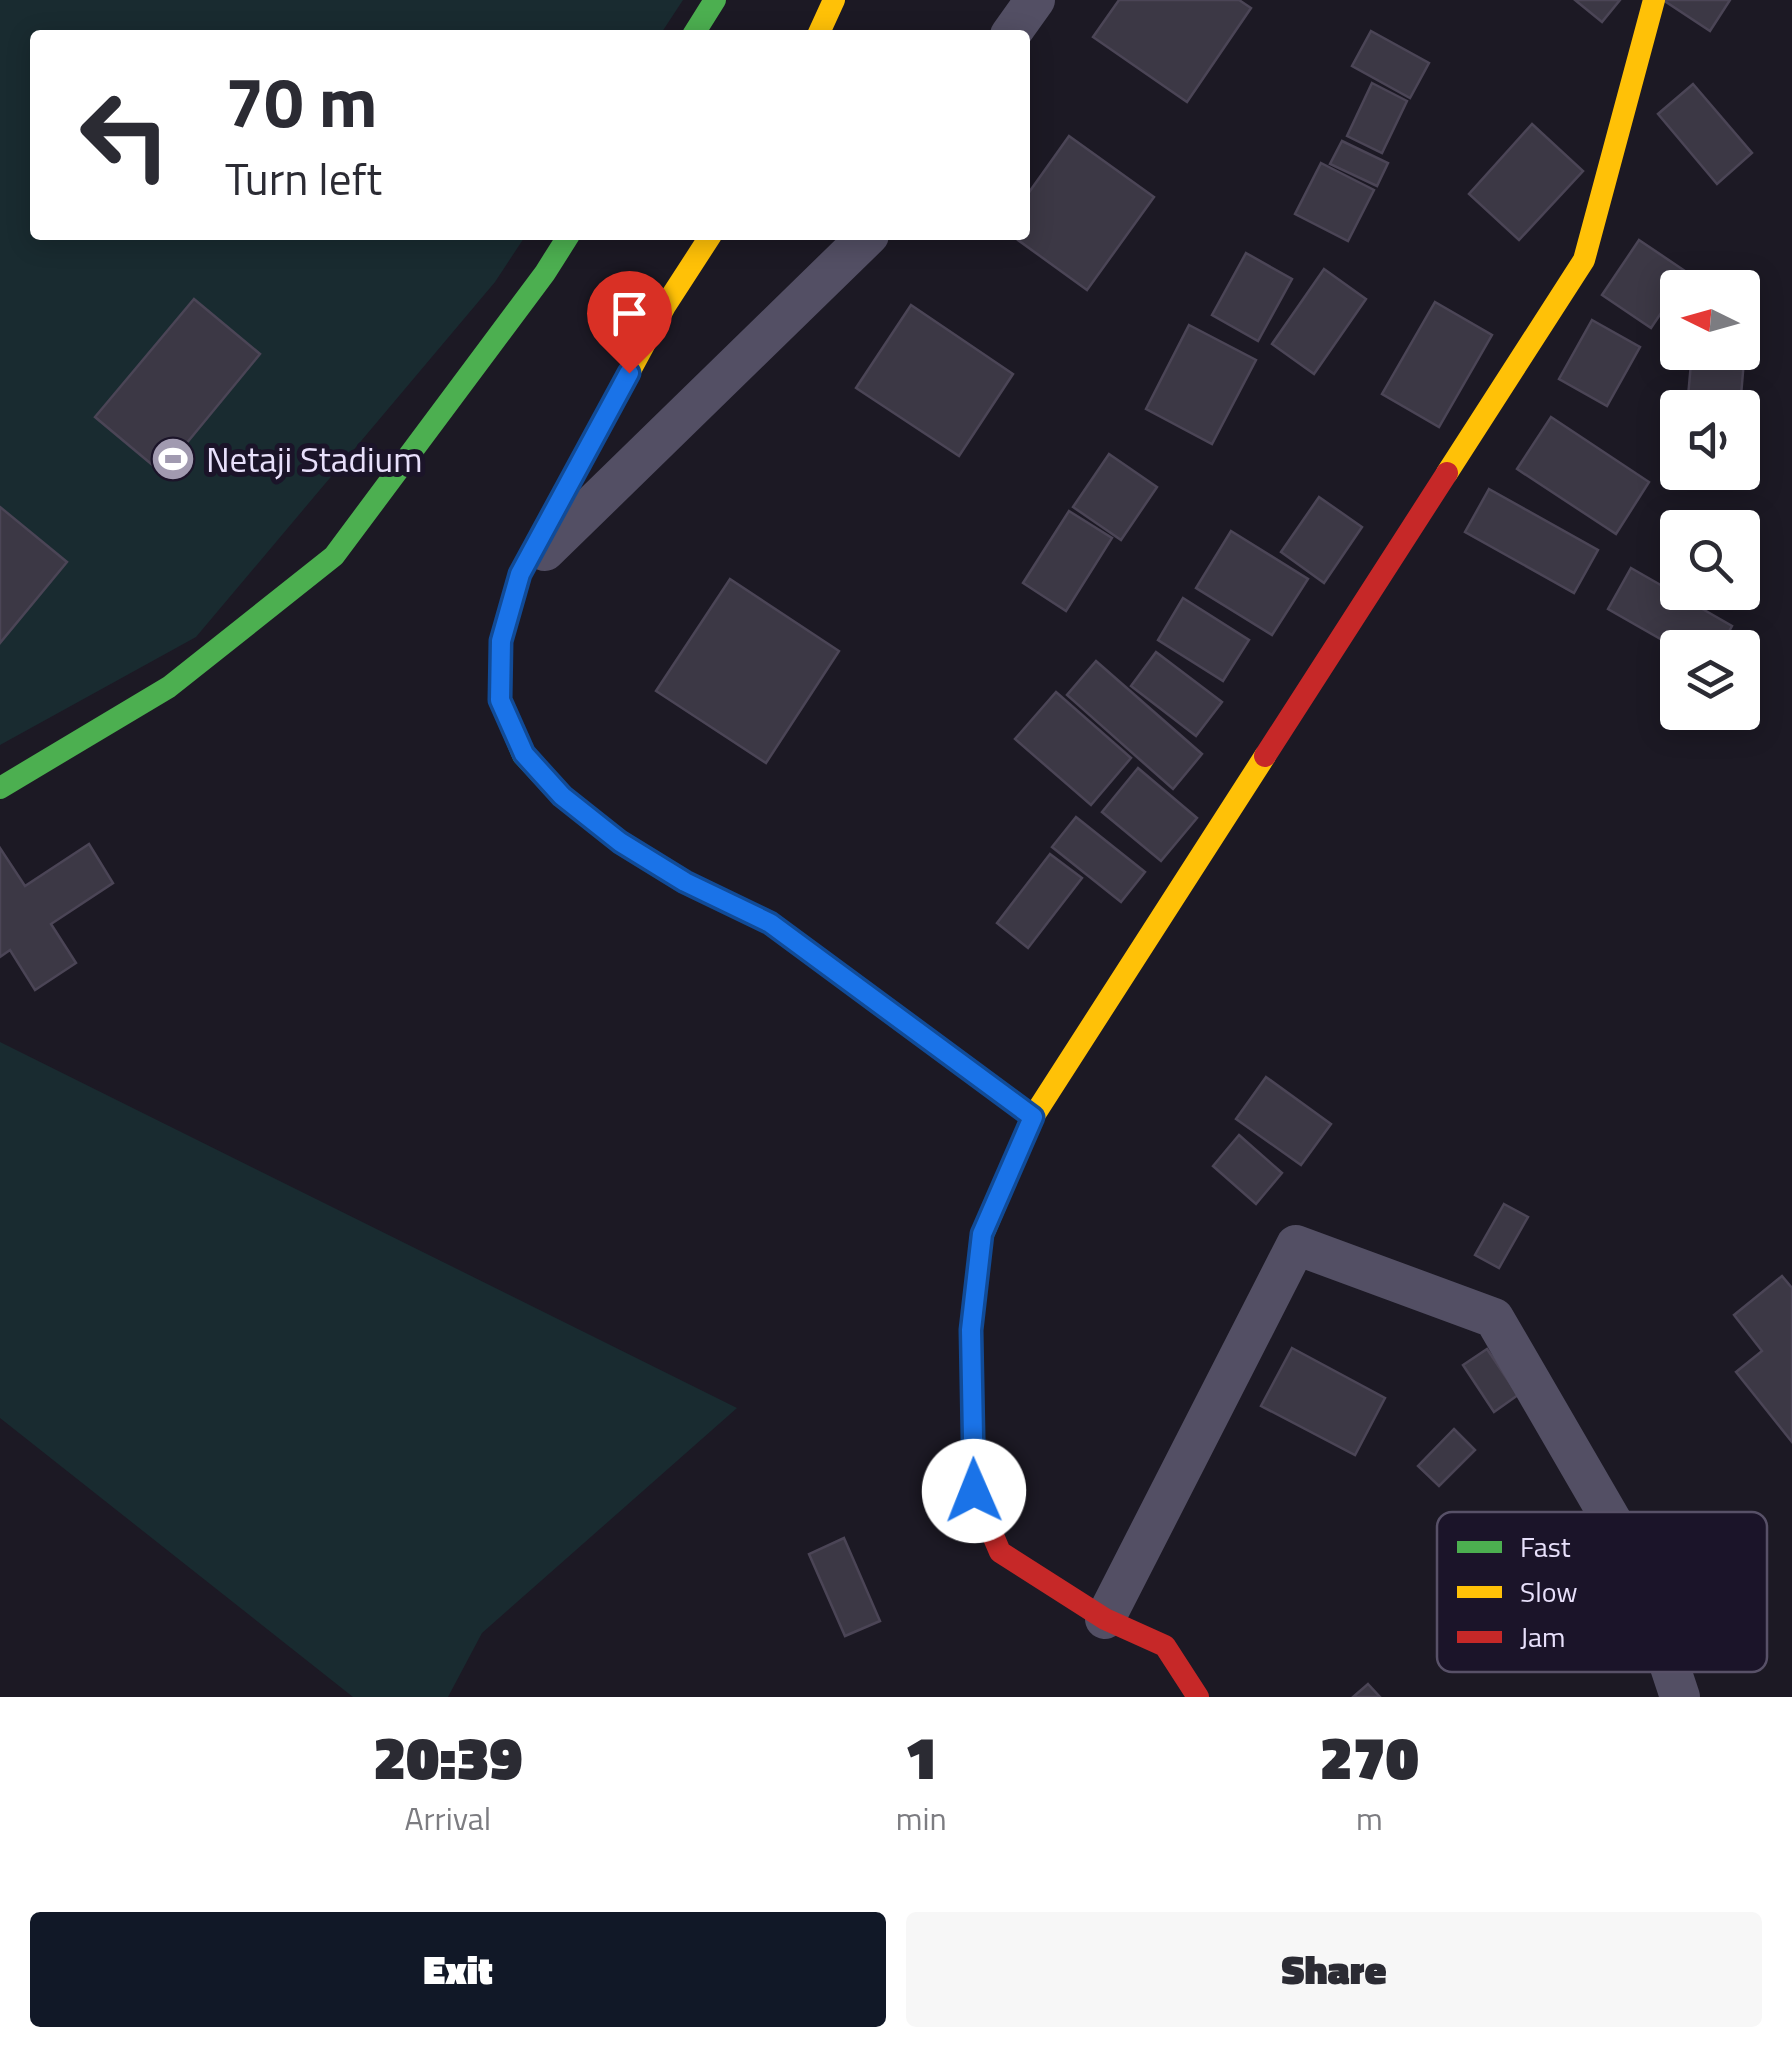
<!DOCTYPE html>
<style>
body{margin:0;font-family:"Titillium Web",sans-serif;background:#f7f7f7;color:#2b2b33;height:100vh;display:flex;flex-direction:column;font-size:38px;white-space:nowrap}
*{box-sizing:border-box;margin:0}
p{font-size:32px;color:#7c7c81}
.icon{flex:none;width:55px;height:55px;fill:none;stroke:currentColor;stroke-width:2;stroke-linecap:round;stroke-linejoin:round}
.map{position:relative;height:1697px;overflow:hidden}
.sheet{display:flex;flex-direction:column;background:#fff;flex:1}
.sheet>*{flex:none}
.hud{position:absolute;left:30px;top:30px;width:1000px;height:210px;border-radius:10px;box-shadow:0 5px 25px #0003;background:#fff;color:#2b2b33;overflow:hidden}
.needle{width:65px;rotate:275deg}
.controls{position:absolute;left:1660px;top:270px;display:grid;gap:20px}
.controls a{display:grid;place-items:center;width:100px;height:100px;border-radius:10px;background:#fff;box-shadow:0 5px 25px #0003;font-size:50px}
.pin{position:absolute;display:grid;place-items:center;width:85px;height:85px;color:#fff;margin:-102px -42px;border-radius:50% 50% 50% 0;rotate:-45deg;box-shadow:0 0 10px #0007}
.pin .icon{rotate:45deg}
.me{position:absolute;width:110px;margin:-55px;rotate:359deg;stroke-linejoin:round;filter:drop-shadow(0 0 8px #0008)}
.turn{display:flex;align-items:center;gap:35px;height:210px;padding:0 30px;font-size:45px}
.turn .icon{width:130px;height:130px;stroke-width:2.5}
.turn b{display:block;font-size:70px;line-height:85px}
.eta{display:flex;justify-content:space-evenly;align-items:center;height:170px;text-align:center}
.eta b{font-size:60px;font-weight:800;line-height:70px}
.button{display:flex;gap:20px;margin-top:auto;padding:20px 30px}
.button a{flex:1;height:115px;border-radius:10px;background:#111827;color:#fff;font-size:40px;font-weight:800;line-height:115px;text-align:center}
.button a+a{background:#f7f7f7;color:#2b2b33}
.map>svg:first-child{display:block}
.green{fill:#192b30}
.building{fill:#3c3845;stroke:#4b4556;stroke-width:2.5}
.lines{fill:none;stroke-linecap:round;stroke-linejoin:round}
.street{stroke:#534f64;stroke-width:40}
.fast{stroke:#4caf50;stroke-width:22}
.slow{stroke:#ffc107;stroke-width:22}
.jam{stroke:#c62828;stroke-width:22}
.route-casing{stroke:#114b97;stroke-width:25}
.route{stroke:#1a73e8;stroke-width:18}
.labels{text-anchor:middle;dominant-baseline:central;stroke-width:10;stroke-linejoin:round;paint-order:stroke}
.poi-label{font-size:35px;fill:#e8e0fb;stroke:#1b1429;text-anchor:start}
.key{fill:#1b1429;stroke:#585168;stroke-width:2.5}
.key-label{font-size:28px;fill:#e8e0fb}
</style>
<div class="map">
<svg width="1792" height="1697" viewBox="0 0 1792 1697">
<rect width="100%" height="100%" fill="#1c1924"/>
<g class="green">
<polygon points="0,0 683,0 660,35 35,35 35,235 526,235 495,282 196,637 0,745"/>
<polygon points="0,1042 737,1408 482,1633 448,1697 353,1697 0,1418"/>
</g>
<g class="building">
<polygon points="1119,0 1239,0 1251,8 1187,102 1093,37"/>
<polygon points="1575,0 1620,0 1602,22"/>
<polygon points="1663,0 1730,0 1710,31"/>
<polygon points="1371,31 1429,63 1410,98 1352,66"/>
<polygon points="1372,83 1407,101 1382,153 1347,136"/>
<polygon points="1693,84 1752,153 1717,184 1658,114"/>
<polygon points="1532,124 1583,171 1519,240 1469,194"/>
<polygon points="1069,136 1154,197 1087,290 1011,235 1025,235 1025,198"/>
<polygon points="1342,141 1388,163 1377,186 1330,164"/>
<polygon points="1321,163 1374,190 1348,241 1295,214"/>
<polygon points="1639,240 1688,273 1651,328 1602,295"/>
<polygon points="1246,253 1292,279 1258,341 1212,315"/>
<polygon points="1324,269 1366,299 1314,374 1272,344"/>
<polygon points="194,299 260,354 162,473 95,417"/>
<polygon points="1435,302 1492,335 1439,427 1382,394"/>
<polygon points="911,305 1013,374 959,456 856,388"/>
<polygon points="1592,320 1640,347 1607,406 1559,379"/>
<polygon points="1189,325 1256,360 1212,444 1146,409"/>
<polygon points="1742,336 1746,336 1740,408 1687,408 1692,352 1742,352"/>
<polygon points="1551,417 1649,482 1616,534 1517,469"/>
<polygon points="1109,454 1157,487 1121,540 1073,507"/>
<polygon points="1489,489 1598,550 1574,593 1465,532"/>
<polygon points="1319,497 1362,527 1324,583 1281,552"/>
<polygon points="0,507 67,562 0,643"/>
<polygon points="1069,511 1112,538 1066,611 1023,583"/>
<polygon points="1231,531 1308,579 1272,635 1196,588"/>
<polygon points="1631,568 1732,626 1720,648 1678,649 1608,609"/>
<polygon points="730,579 839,651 766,763 656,691"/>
<polygon points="1183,598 1249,640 1223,681 1158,640"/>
<polygon points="1156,652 1222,702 1196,736 1131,686"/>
<polygon points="1096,661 1202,754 1173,789 1067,695"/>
<polygon points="1056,692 1131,758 1091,805 1015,739"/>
<polygon points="1138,768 1197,818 1161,861 1102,812"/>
<polygon points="1076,817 1145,872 1121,902 1052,847"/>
<polygon points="89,844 113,883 51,924 76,963 35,990 10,950 0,957 0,848 25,886"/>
<polygon points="1050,854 1082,878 1028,948 997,923"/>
<polygon points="1266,1077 1331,1124 1301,1165 1236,1119"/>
<polygon points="1239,1135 1282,1173 1256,1204 1213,1166"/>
<polygon points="1504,1204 1528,1217 1499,1268 1475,1255"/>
<polygon points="1782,1276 1792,1288 1792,1442 1736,1372 1762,1351 1734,1315"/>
<polygon points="1292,1348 1385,1398 1355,1455 1261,1406"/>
<polygon points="1487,1349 1518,1395 1494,1412 1463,1365"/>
<polygon points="1454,1429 1475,1450 1439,1486 1418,1466"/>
<polygon points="844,1538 880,1621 845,1636 809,1554"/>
<polygon points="1368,1684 1380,1697 1353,1697"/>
</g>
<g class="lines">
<g class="street">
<polyline points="1010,35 1035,0"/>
<polyline points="545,551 869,235"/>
<polyline points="1105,1619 1296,1245 1494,1318 1635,1561 1680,1697"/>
</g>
<g class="fast">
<polyline points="693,35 715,0"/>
<polyline points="501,656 500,700 523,755 562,797 621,842 685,882 770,923 1033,1117 982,1237"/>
<polyline points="0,788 169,687 334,556 545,273 569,235"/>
</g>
<g class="slow">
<polyline points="818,35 834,0"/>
<polyline points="1447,473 1584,260 1654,0"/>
<polyline points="501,656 501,641 520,574 665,306 711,235"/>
<polyline points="1033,1117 1265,756"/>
</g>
<g class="jam">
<polyline points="1265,756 1447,473"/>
<polyline points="982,1237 971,1330 974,1491 1000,1552 1105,1619 1165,1646 1198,1697"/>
</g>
</g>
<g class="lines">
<g class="route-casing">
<polyline id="route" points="629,373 520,574 501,641 500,700 524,754 562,796 620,842 685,882 770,923 1033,1117 982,1234 971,1330 974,1491"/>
</g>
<use href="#route" class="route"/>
</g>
<defs>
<g id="stadium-disc" transform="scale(2.25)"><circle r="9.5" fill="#a19ab0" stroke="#1b1429"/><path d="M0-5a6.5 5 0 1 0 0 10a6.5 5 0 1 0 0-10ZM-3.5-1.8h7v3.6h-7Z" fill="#fff"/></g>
</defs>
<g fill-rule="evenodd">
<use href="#stadium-disc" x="173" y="459"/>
</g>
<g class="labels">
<g class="poi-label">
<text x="206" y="459">Netaji Stadium</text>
</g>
</g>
<rect x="1437" y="1512" width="330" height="160" rx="15" class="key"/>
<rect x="1457" y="1541" width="45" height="12" fill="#4caf50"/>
<rect x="1457" y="1586" width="45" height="12" fill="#ffc107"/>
<rect x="1457" y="1631" width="45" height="12" fill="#c62828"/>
<g class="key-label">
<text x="1520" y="1557">Fast</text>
<text x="1520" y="1602">Slow</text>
<text x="1520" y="1647">Jam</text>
</g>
</svg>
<div class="controls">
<a><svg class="needle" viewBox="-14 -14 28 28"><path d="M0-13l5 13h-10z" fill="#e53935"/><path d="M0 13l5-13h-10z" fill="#7c7c81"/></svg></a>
<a><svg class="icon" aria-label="sound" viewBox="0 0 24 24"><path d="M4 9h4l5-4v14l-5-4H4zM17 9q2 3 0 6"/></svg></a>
<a><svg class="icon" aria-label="search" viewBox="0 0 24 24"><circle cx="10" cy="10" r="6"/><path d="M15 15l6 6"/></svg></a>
<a><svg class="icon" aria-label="layers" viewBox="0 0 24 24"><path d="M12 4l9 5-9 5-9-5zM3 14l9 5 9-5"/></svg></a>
</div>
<div class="pin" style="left:629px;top:373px;background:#d93025"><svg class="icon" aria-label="arrive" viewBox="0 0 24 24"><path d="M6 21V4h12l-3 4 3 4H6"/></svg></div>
<svg class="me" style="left:974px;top:1491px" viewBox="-20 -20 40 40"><circle r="19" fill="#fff"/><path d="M0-13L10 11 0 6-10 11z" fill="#1a73e8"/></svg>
<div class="hud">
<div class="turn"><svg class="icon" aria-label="left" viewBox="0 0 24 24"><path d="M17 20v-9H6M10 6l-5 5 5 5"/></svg><div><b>70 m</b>Turn left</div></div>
</div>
</div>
<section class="sheet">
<div class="eta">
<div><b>20:39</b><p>Arrival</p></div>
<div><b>1</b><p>min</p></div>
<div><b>270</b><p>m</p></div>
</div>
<div class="button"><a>Exit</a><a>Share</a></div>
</section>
